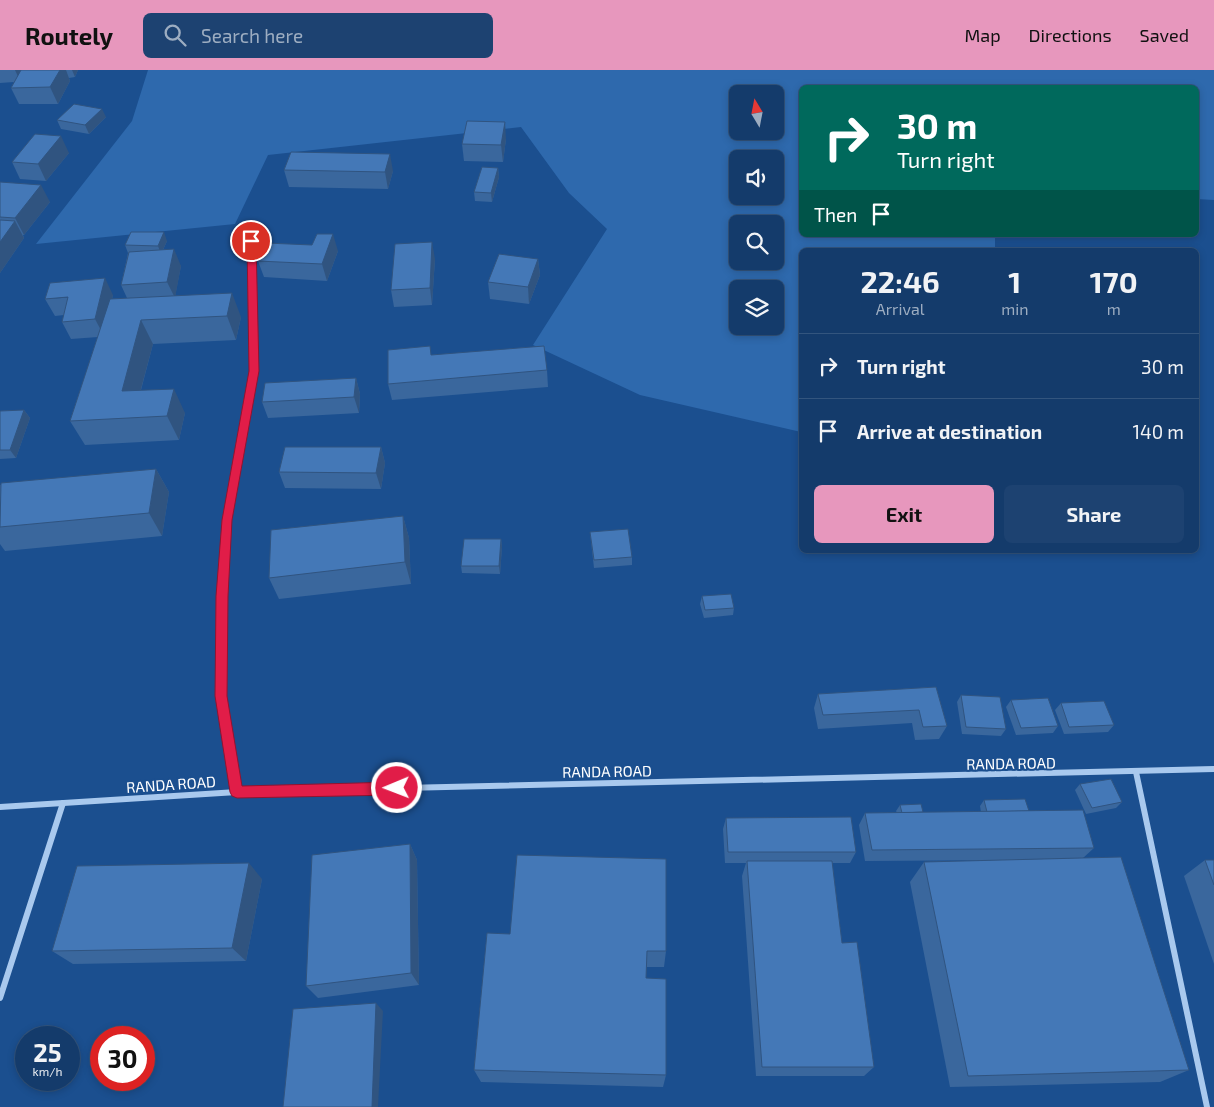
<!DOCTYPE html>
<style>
body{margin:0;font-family:"Exo 2",sans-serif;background:#1d4271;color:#f1f3f6;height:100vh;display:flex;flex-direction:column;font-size:19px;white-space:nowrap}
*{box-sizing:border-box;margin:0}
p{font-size:16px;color:#9dadc1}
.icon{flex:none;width:28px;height:28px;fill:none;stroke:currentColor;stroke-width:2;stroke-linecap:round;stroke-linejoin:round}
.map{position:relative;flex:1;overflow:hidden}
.panel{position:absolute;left:799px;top:178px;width:400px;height:305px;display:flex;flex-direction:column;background:#143b6b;border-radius:8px;box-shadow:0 2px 8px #0003,0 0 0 1px #33557e}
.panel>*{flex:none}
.banner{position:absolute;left:799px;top:15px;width:400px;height:152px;border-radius:8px;box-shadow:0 2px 8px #0003,0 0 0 1px #33557e;background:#00695c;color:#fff;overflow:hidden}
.needle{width:32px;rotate:350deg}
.tools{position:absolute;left:729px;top:15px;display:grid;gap:10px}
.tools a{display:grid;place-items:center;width:55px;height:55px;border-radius:8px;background:#143b6b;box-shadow:0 2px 8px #0003,0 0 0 1px #33557e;font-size:25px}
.speed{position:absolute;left:15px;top:956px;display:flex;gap:10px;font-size:25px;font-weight:700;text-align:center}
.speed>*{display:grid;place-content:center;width:65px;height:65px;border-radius:50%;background:#143b6b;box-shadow:0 2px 8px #0003,0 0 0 1px #33557e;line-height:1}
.speed small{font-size:12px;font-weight:400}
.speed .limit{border:8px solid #d22;background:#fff;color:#111}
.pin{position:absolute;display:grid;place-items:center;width:42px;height:42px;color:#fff;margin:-21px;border:2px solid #fff;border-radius:50%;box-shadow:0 1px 5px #0007}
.me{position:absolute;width:55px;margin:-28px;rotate:269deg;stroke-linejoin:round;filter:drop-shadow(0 0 4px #0008)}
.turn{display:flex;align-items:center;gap:18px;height:105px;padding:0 15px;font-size:22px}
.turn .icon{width:65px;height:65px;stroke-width:2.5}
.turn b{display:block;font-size:35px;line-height:42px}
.then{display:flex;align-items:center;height:48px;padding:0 15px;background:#0003;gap:10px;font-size:19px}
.eta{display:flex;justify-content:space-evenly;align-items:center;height:85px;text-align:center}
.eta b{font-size:30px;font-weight:700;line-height:35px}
.action{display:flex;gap:10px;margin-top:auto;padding:10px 15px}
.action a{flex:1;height:58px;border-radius:8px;background:#e797bd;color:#111;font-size:20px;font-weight:700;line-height:58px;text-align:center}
.action a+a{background:#1d4271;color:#f1f3f6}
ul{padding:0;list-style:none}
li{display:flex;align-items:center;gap:15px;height:65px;padding:0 15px;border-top:1px solid #33557e}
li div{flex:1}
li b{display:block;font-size:19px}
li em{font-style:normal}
header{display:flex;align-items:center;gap:30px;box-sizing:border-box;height:70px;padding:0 25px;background:#e797bd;color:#111}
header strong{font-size:24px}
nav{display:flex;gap:28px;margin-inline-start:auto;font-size:18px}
.search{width:350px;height:45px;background:#1d4271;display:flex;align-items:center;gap:12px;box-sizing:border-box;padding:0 18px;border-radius:8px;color:#9dadc1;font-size:19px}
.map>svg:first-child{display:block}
.green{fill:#2e69ad;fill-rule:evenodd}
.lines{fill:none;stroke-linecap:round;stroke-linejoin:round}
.lane-far2{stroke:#a9c9ee;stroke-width:2.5}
.lane-far1{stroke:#a9c9ee;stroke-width:4}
.lane{stroke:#a9c9ee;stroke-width:4.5}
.street{stroke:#a9c9ee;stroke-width:6}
.wall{fill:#3a679d}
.shaded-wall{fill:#305480}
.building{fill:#4478b7;stroke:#305480}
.route{fill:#e11d48;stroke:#92132f}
.labels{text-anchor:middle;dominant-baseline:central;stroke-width:4;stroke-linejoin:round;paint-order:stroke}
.street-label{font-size:15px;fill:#fff;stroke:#1b4f8f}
</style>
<header>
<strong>Routely</strong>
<div class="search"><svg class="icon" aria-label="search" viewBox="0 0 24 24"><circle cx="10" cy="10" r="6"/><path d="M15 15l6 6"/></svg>Search here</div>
<nav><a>Map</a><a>Directions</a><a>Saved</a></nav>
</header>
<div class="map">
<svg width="1214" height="1037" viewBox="0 0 1214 1037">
<rect width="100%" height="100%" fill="#1b4f8f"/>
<path class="green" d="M148,0H1214V130L1196,129V18H801V165H995V180H801V362L640,325L533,275L607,159L569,123L521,57L268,85L235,154L36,174L132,51ZM738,24H775V61H738ZM738,89H775V126H738ZM738,154H775V191H738ZM738,219H775V256H738Z"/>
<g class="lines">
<polyline class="lane-far2" points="251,171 253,264"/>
<polyline class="lane-far1" points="221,603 222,526 227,450 254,301 253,263"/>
<polyline class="lane" points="221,602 221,626 237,722"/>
<g class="street">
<polyline points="1136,702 1207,1037"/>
<polyline points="0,737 237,722 1214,699"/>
<polyline points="0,928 63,733"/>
</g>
</g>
<g class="wall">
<polygon points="0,0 78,0 75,7 69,8 70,11 58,34 19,34 11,18 14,12 0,13"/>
<polygon points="106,47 89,64 61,59 57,50"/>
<polygon points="506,69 503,92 464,91 462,74"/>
<polygon points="69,83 46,111 20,109 12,92"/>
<polygon points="498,98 499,107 492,132 475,131 474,122"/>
<polygon points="284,100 393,101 388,119 289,117"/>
<polygon points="0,112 50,132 24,165 23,165 24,168 0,203"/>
<polygon points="167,171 163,180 181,196 175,226 241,247 236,270 153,274 141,320 185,343 179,370 85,375 70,351 98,267 71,269 62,252 64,245 55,246 45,229 113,225 112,229 127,228 121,215 128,183 125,175"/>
<polygon points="338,181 327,211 264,207 258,191"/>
<polygon points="435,189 432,235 394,237 391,220"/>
<polygon points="538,189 540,205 529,234 490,229 488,212"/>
<polygon points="432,285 547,300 548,317 392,330 388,314"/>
<polygon points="356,308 360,324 359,343 268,348 262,332"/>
<polygon points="24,340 30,348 16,388 0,389 0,341"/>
<polygon points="381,377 385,393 381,419 285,418 279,402"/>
<polygon points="156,399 169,422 162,466 5,481 0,474 0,415"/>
<polygon points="403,446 409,468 411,514 279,529 269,508"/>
<polygon points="590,462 632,487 632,495 594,498"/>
<polygon points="501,469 502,477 500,504 462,503 461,496"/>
<polygon points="702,526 734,538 733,545 704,548 700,534"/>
<polygon points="936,617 947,656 939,669 915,670 912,653 818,659 814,638 818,624"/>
<polygon points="961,625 1006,659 1001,666 962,664 957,632"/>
<polygon points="1011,630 1058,656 1053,663 1016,665 1006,637"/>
<polygon points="1061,633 1114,655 1108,662 1064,664 1055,640"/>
<polygon points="1080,714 1122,732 1116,738 1086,744 1075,720"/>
<polygon points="984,730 1029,741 1094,778 1083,788 1189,1000 1160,1012 950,1017 910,812 924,792 1023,790 865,791 859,755 865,743 897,743 896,741 900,735 923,742 981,742 980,736"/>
<polygon points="726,748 856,782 850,793 832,793 842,873 874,997 864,1006 756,1006 742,806 746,793 725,793 723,759"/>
<polygon points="410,774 417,790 419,915 318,928 306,916"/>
<polygon points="1205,790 1214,790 1214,894 1184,806"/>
<polygon points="262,809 246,891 73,894 52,881"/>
<polygon points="487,863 666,881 664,897 646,897 646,908 666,1005 663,1017 481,1012 474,1000"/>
</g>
<g class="shaded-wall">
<polygon points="15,0 24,0 20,11"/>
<polygon points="60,0 66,0 70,11 58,34 50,17"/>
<polygon points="72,0 78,0 75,7"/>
<polygon points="102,39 106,47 89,64 85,55"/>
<polygon points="505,52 506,69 503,92 501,75"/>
<polygon points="61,66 69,83 46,111 38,94"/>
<polygon points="390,84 393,101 388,119 385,102"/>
<polygon points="498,98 499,107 492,132 491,123"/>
<polygon points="41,115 50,132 24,165 15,148"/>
<polygon points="15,151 24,168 0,203 0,172"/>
<polygon points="164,162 167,171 161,184 158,176"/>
<polygon points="333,164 338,181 327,211 322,194"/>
<polygon points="432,172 435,189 432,235 430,218"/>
<polygon points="174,179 181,196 175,228 167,212"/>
<polygon points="538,189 540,205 529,234 528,217"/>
<polygon points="105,208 113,225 104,266 95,249"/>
<polygon points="232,223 241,247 236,270 227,246"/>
<polygon points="141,250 153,274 134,345 122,321"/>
<polygon points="356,308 360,324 359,343 354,327"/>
<polygon points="174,319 185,343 179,370 167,346"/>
<polygon points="24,340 30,348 16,388 10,380"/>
<polygon points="381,377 385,393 381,419 376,403"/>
<polygon points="156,399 169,422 162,466 149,443"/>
<polygon points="403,446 409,468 411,514 405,492"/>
<polygon points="501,469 502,477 500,504 499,496"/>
<polygon points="410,774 417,790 419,915 411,903"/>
<polygon points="249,793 262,809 246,891 232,878"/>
<polygon points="376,933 383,941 378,1037 372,1037"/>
</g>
<g class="building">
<polygon points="21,0 60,0 50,17 11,18"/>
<polygon points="74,34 102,39 85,55 57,50"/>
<polygon points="467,51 505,52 501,75 462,74"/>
<polygon points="35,64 61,66 38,94 12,92"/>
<polygon points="291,82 390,84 385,102 284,100"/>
<polygon points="482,97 498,98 491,123 474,122"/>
<polygon points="0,112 41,115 15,148 0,147"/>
<polygon points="0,150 15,151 0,172"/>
<polygon points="131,162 164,162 158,176 125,175"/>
<polygon points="317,164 333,164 322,194 258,191 266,173 312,175"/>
<polygon points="432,172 430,218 391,220 395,174"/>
<polygon points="174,179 167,212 121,215 129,182"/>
<polygon points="499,184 538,189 528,217 488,212"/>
<polygon points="105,208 95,249 62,252 68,227 45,229 50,213"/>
<polygon points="232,223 227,246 141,250 122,321 174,319 167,346 70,351 110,229"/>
<polygon points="430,276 431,285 544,276 547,300 388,314 388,280"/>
<polygon points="356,308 354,327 262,332 265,313"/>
<polygon points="24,340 10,380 0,380 0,341"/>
<polygon points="285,377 381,377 376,403 279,402"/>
<polygon points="156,399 149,443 0,457 1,413"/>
<polygon points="403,446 405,492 269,508 271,460"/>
<polygon points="628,459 632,487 594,490 590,462"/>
<polygon points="464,469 501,469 499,496 461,496"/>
<polygon points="731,524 734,538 705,540 702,526"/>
<polygon points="936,617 947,656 923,657 919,640 823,645 818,624"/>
<polygon points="961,625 1000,627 1006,659 966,657"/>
<polygon points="1048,628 1058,656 1021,658 1011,630"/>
<polygon points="1104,631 1114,655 1069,657 1061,633"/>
<polygon points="1111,709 1122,732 1092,738 1080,714"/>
<polygon points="1025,729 1029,741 987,742 984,730"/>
<polygon points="921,734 923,742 902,743 900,735"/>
<polygon points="1083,740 1094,778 872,780 865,743"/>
<polygon points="851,747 856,782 728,782 726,748"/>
<polygon points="410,774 411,903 306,916 312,785"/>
<polygon points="517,785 666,789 666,881 647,881 646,908 666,909 666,1005 474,1000 487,863 510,864"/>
<polygon points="1121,787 1189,1000 968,1006 924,792"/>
<polygon points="1205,790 1214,790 1214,815"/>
<polygon points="747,791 832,791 842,873 857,872 874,997 762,997"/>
<polygon points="249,793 232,878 52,881 77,796"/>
<polygon points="376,933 372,1037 283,1037 293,939"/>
</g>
<polygon class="route" points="251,168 256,171 259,301 232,450 228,526 227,626 242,716 397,712 401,714 403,718 401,723 397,725 237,728 232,726 230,722 215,626 216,526 222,450 249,301 247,171"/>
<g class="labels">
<g class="street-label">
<text transform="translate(1011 693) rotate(-1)">RANDA ROAD</text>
<text transform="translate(607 701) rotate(-1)">RANDA ROAD</text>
<text transform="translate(171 714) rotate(-4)">RANDA ROAD</text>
</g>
</g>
</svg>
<div class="tools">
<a><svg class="needle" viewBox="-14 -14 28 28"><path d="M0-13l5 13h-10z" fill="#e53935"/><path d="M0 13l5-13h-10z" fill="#9dadc1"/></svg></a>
<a><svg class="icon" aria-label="sound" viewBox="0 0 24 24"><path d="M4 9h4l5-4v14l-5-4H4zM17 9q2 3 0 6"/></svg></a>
<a><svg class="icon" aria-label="search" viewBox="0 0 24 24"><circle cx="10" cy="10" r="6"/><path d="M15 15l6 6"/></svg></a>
<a><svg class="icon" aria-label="layers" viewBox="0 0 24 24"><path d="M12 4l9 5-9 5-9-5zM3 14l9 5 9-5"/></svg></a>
</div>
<div class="speed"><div>25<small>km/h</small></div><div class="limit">30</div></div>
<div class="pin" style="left:251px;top:171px;background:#d93025"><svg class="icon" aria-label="arrive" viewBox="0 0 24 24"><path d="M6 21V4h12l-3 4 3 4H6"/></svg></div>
<svg class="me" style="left:397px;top:718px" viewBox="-20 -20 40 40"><circle r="17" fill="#e11d48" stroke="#fff" stroke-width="3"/><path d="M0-11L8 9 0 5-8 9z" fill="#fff"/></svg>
<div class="banner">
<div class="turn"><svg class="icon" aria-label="right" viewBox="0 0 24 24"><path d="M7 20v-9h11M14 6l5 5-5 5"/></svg><div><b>30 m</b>Turn right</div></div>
<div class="then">Then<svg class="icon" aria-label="arrive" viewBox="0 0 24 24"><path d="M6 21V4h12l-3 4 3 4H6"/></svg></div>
</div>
<section class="panel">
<div class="eta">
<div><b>22:46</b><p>Arrival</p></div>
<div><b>1</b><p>min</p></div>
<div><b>170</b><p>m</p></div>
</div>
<ul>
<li><svg class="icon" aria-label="right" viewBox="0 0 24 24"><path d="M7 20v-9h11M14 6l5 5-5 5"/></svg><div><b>Turn right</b></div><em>30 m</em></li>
<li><svg class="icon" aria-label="arrive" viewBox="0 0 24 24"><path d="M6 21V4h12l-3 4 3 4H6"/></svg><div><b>Arrive at destination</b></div><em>140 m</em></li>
</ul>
<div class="action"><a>Exit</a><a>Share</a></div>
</section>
</div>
